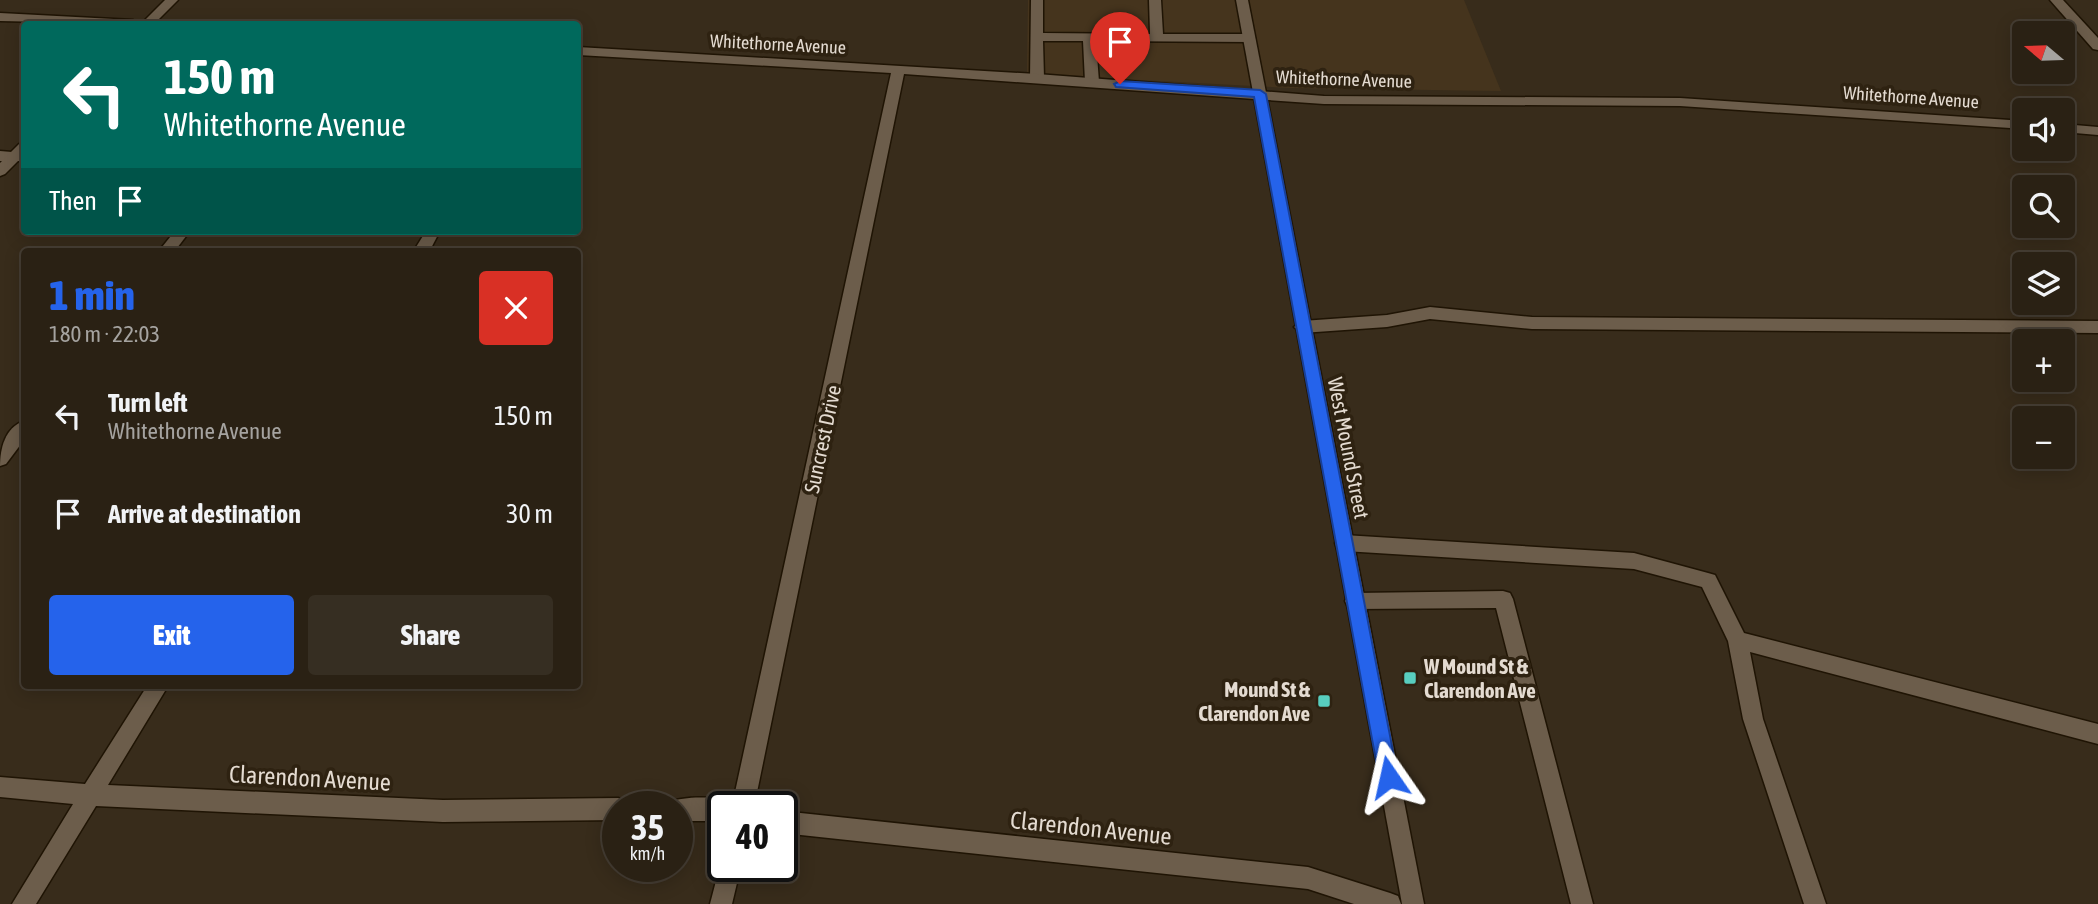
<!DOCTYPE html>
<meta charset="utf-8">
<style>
body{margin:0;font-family:"Asap Condensed",sans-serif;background:#362e22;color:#f1f3f6;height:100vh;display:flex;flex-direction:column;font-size:26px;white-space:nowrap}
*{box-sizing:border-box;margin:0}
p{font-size:23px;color:#a5a3a0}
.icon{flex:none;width:38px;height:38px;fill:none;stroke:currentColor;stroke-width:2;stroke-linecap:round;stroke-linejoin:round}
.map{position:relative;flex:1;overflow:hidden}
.panel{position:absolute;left:21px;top:248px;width:560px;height:441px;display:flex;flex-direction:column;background:#2a2114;border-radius:7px;box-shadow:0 4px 18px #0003,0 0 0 2px #463e34}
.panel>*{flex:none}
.guide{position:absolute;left:21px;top:21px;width:560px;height:214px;border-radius:7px;box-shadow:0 4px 18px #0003,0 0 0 2px #463e34;background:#00695c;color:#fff;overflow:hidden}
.needle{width:46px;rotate:289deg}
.fabs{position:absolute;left:2012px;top:21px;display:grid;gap:14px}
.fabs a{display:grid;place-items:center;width:63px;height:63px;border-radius:7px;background:#2a2114;box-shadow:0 4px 18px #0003,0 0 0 2px #463e34;font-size:35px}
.speed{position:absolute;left:602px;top:791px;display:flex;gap:14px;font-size:35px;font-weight:700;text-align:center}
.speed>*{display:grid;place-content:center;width:91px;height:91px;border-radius:50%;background:#2a2114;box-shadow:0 4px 18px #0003,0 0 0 2px #463e34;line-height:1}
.speed small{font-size:18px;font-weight:400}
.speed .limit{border:4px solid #111;border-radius:10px;background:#fff;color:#111}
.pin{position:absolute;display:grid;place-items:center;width:60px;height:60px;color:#fff;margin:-72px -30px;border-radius:50% 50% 50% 0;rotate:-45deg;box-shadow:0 0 7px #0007}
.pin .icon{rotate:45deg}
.me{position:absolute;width:77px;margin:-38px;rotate:349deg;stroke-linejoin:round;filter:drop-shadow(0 0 5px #0008)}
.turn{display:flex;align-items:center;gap:24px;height:147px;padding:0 28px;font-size:32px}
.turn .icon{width:91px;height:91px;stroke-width:2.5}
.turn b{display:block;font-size:49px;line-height:60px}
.then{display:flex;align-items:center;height:66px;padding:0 28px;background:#0003;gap:14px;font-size:26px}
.round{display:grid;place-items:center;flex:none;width:74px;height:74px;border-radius:7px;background:#362e22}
.head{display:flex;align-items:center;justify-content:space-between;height:119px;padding:0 28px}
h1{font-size:42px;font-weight:800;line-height:52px;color:#2563eb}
.button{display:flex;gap:14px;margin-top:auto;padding:14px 28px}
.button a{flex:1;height:80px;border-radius:7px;background:#2563eb;color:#fff;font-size:28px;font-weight:800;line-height:80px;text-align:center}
.button a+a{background:#362e22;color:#f1f3f6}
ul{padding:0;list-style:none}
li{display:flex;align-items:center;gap:21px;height:98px;padding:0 28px}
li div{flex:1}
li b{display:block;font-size:26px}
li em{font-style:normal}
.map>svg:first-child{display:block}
.built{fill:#45341d}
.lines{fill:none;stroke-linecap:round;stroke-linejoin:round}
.service-casing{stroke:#1f1404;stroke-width:3}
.minor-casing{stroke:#1f1404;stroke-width:3}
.tertiary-casing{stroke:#1f1404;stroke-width:3}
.service{fill:#6c5d4b;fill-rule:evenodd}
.minor{fill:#6c5d4b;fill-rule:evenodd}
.tertiary{fill:#6c5d4b;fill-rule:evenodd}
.route{fill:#2563eb;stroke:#184099;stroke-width:2}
.poi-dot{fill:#58cebf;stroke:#2e2211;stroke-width:2.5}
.labels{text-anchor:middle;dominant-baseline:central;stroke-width:7;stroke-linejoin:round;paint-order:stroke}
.far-street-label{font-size:18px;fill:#e4dbd1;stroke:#2e2211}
.street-label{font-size:21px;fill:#e4dbd1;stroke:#2e2211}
.poi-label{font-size:21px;font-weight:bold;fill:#e4dbd1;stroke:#2e2211;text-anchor:start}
.near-street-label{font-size:24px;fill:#e4dbd1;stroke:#2e2211}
</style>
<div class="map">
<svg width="2098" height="904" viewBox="0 0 2098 904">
<rect width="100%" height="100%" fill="#382c1b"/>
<polygon class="built" points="1028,0 1464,0 1501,91 1291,88 1027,74"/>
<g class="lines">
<g class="service-casing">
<g id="service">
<polygon points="1031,0 1043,0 1043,33 1150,34 1149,0 1161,0 1163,34 1249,34 1255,38 1249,42 1096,41 1099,82 1092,86 1085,82 1083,41 1043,41 1044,78 1037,82 1030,78"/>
<polygon points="0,151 24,153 24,161 0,161"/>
<polygon points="175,231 190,231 174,252 158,252"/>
<polygon points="1430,307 1532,317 2098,321 2098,333 1532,329 1430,319 1387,327 1302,333 1294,327 1302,321 1387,315"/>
<path d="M24,421V440L6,464L0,466C0,449 5,427 24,421Z"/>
<polygon points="1344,535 1634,553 1708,573 1715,575 1744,633 2098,724 2098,744 1750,652 1763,719 1826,904 1804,904 1743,719 1728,641 1702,587 1634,569 1344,551 1337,549 1335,543 1337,537"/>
<polygon points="1503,591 1510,593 1513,599 1593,904 1571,904 1496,608 1355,609 1348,607 1345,601 1348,595 1355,593"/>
</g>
</g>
<g class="minor-casing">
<g id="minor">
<polygon points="165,0 178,0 154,24 141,24"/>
<polygon points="2050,0 2063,0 2098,38 2098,50 2093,49"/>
<polygon points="0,13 133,20 139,24 0,21"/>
<path d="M578,47L1037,74L1324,96L1680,98L2025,121V129L1680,106L1324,104L904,74L754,807H723V821H677V807H668L669,802C685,796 715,796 731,802L732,806L891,73L578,55Z"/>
<polygon points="2063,124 2098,127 2098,135 2063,132"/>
<polygon points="24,143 24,155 5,174 0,176 0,163 19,144"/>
<polygon points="426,231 440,231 429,252 413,252"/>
<polygon points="147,686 168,686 108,785 443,800 618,798 626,801 628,807 618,807 618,820 443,822 96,806 36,904 12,904 73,804 0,797 0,777 85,784"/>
<polygon points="782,811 1308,867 1390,893 1398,896 1401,904 1354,904 1308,889 782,833"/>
<polygon points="722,858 723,866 741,866 732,904 710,904"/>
</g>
</g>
<g class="tertiary-casing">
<polygon id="tertiary" points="1236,0 1248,0 1424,904 1402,904"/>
</g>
<use href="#service" class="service"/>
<use href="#minor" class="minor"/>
<use href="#tertiary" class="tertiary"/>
</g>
<polygon class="route" points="1120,81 1260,90 1266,94 1398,777 1396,784 1389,787 1382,784 1379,777 1254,97 1116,87 1114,84"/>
<g class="poi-dot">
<rect x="1403" y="671" width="14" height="14" rx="3.5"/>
<rect x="1317" y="694" width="14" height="14" rx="3.5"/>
</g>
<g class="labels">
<g class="far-street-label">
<text transform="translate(778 44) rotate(3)">Whitethorne Avenue</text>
<text transform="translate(1344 79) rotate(2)">Whitethorne Avenue</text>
<text transform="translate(1911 97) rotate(4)">Whitethorne Avenue</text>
</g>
<g class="street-label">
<text transform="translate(822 439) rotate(-78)">Suncrest Drive</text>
<text transform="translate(1349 448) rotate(79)">West Mound Street</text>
</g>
<g class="poi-label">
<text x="1424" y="666">W Mound St &amp;<tspan x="1424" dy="24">Clarendon Ave</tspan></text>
<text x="1310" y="689" text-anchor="end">Mound St &amp;<tspan x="1310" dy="24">Clarendon Ave</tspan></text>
</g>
<g class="near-street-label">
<text transform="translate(310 778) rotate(3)">Clarendon Avenue</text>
<text transform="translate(1091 828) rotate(6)">Clarendon Avenue</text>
</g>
</g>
</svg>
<div class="fabs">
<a><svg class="needle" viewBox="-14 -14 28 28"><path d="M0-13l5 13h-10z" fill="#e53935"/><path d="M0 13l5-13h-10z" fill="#a5a3a0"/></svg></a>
<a><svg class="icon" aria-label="sound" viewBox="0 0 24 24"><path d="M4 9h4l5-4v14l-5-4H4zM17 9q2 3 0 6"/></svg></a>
<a><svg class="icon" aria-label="search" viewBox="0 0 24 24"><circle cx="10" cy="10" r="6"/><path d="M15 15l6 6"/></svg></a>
<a><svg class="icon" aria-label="layers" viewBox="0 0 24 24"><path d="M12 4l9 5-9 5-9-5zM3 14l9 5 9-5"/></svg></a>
<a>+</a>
<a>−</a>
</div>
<div class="speed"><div>35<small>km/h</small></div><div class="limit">40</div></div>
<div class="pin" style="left:1120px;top:84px;background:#d93025"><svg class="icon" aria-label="arrive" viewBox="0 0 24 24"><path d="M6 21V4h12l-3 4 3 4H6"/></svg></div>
<svg class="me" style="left:1389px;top:777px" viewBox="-20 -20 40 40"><path d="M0-17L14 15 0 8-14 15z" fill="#2563eb" stroke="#fff" stroke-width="4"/></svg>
<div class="guide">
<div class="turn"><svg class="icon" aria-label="left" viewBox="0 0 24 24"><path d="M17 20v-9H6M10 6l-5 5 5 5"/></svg><div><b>150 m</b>Whitethorne Avenue</div></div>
<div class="then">Then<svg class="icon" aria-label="arrive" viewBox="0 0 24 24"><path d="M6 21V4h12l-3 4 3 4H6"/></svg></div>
</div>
<section class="panel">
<div class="head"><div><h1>1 min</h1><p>180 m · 22:03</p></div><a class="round" style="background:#d93025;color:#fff"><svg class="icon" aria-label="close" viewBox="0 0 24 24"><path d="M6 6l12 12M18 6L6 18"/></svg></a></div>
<ul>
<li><svg class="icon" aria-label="left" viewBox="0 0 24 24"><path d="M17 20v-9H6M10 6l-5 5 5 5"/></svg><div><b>Turn left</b><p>Whitethorne Avenue</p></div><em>150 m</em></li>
<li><svg class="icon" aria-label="arrive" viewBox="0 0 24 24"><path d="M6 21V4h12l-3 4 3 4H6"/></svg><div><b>Arrive at destination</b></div><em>30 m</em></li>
</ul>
<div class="button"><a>Exit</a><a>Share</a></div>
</section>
</div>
